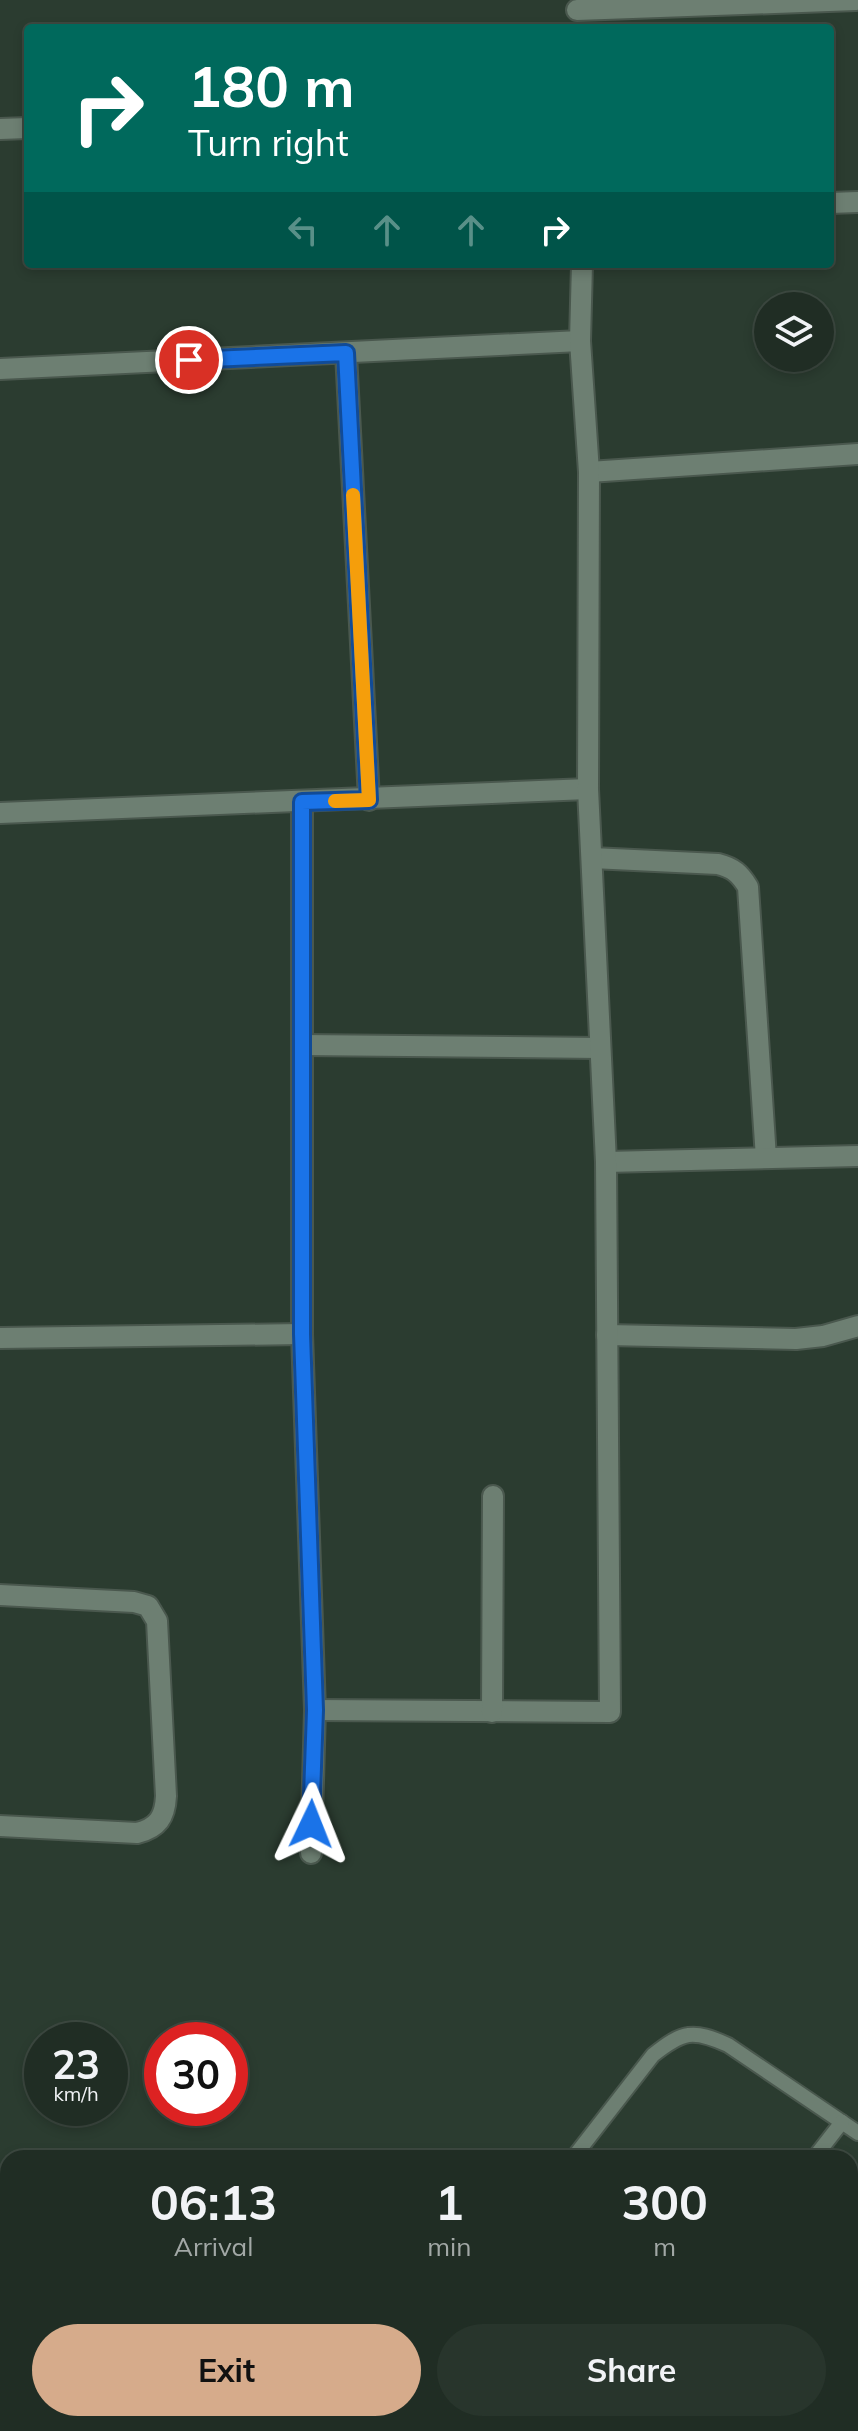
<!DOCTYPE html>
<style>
body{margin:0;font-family:Mulish,sans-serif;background:#28352c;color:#f1f3f6;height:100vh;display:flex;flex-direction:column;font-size:30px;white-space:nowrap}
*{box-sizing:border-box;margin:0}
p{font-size:26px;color:#a2a8a6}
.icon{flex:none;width:44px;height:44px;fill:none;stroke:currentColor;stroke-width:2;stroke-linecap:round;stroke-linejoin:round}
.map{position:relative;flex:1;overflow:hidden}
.details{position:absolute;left:0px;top:2150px;width:858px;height:282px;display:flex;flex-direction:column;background:#202d24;border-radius:24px 24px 0 0;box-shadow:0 4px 12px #0003,0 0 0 2px #3d4941}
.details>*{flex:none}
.guide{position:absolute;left:24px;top:24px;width:810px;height:244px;border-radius:8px;box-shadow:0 4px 12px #0003,0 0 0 2px #3d4941;background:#00695c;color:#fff;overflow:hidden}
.controls{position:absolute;left:754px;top:292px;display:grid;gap:16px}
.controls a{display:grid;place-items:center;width:80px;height:80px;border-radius:50%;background:#202d24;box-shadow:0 4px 12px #0003,0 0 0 2px #3d4941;font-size:40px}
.speed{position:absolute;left:24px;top:2022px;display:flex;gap:16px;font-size:40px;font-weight:700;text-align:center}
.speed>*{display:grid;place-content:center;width:104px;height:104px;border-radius:50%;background:#202d24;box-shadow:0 4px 12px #0003,0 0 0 2px #3d4941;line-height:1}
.speed small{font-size:20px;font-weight:400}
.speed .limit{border:12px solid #d22;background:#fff;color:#111}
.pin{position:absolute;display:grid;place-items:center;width:68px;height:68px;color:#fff;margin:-34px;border:4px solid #fff;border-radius:50%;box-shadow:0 2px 8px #0007}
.me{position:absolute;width:88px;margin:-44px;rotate:2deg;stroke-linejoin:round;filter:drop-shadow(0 0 6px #0008)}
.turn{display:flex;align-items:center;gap:28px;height:168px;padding:0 32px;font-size:36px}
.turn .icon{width:104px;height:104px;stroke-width:2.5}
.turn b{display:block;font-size:56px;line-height:68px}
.lanes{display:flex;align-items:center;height:76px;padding:0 32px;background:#0003;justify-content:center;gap:40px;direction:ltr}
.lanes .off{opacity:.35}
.eta{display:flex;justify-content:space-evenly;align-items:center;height:136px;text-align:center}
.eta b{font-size:48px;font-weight:700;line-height:56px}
.action{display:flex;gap:16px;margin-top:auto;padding:16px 32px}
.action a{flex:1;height:92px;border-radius:48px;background:#d6ab8b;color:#111;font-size:32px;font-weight:700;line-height:92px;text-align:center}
.action a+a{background:#28352c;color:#f1f3f6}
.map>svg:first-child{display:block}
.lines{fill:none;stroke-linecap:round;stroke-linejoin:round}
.lane-casing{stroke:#4a584e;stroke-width:18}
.street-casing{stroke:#4a584e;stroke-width:24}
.highway-casing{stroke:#4a584e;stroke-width:28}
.lane{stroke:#6d7f72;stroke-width:14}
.street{stroke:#6d7f72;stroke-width:20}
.highway{stroke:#41a667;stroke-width:24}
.route-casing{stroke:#114b97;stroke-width:20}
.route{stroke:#1a73e8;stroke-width:14}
.slow{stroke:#f59e0b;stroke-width:14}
</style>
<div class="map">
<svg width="858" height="2431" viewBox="0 0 858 2431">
<rect width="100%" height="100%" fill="#2b3c30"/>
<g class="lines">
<g class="lane-casing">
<g id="lane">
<path d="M573,2158L653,2055C683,2031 693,2029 728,2045L858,2133"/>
<polyline points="814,2158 842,2122"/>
<polyline points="745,2424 755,2431"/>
<polyline points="361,2431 367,2424"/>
<polyline points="648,2431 653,2424"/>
</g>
</g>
<g class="street-casing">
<g id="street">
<polyline points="577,10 856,0"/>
<polyline points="0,129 28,128"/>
<polyline points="830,203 858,202"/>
<polyline points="346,353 369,800"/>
<polyline points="0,369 580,341"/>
<polyline points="589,472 858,454"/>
<polyline points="302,802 302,1334 315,1710 311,1853"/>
<polyline points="0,813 588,789"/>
<path d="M592,858L718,864C734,868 740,874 748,887L766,1158"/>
<polyline points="302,1045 600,1048"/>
<polyline points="606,1162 858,1156"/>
<polyline points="607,1335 796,1339 823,1336 858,1326"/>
<polyline points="0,1338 302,1334"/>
<path d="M0,1595L134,1602L148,1606L157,1621L166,1796C165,1817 158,1828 137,1833L0,1826"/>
<polyline points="315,1710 610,1712 606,1162 588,789 589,472 580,341 582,264"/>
<polyline points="492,1712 493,1496"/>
</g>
</g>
<g class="highway-casing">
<g id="highway">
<polyline points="0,2184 8,2190"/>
<polyline points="0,2261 8,2267"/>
<polyline points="214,2424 223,2431"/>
<polyline points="315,2424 324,2431"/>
</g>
</g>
<use href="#lane" class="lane"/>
<use href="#street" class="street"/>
<use href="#highway" class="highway"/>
</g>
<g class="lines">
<g class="route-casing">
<polyline id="route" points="189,360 346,353 369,800 302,802 302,1334 315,1710 311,1824"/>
</g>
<use href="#route" class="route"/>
<polyline class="slow" points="335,801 369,800 353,495"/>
</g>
</svg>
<div class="controls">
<a><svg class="icon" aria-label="layers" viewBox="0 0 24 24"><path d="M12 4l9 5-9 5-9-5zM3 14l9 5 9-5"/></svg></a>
</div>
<div class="speed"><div>23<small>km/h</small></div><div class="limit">30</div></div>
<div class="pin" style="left:189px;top:360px;background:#d93025"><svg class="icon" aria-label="arrive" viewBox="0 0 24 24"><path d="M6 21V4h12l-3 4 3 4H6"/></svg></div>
<svg class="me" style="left:311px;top:1824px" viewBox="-20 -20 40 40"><path d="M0-17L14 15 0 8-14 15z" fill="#1a73e8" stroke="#fff" stroke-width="4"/></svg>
<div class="guide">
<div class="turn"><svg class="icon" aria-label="right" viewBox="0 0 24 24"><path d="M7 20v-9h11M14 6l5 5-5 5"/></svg><div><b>180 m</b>Turn right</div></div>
<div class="lanes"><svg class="icon off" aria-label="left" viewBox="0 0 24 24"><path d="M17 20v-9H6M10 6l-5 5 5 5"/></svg><svg class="icon off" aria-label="ahead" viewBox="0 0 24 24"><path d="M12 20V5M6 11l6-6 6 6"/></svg><svg class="icon off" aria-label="ahead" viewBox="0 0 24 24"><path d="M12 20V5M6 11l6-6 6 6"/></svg><svg class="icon" aria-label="right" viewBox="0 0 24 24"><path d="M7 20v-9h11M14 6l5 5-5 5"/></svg></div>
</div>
<section class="details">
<div class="eta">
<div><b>06:13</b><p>Arrival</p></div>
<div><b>1</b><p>min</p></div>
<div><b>300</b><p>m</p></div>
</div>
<div class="action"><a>Exit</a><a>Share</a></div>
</section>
</div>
